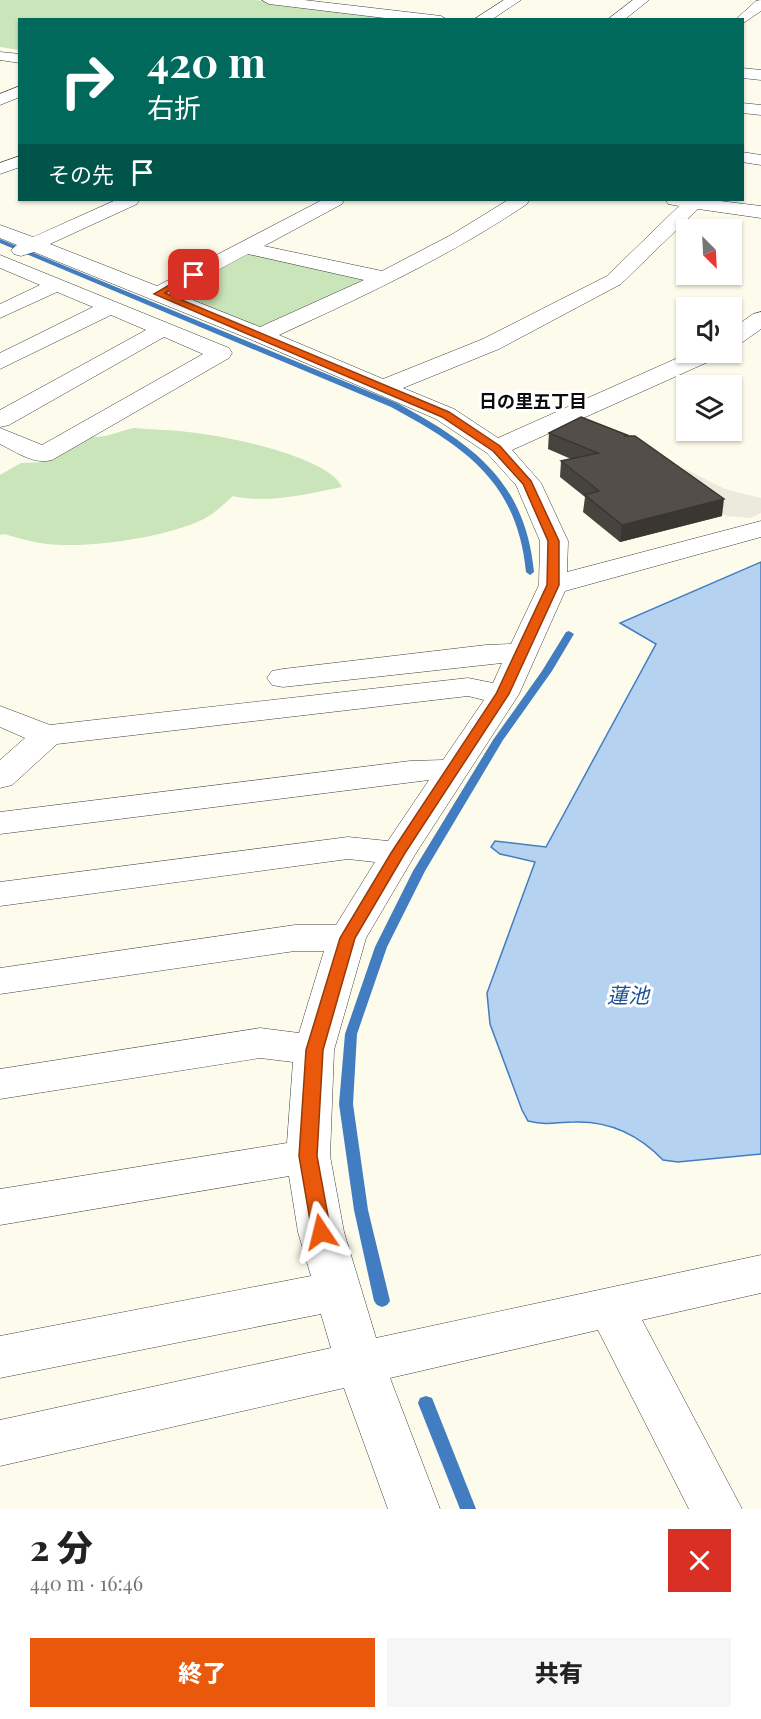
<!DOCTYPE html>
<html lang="ja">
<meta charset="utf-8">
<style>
body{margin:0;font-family:"Playfair Display","Noto Sans JP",serif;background:#f6f6f6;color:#222;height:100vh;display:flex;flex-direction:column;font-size:22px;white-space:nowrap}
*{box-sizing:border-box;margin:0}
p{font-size:20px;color:#767676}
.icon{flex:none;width:33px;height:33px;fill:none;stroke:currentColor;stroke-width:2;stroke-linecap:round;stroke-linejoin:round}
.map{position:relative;height:1509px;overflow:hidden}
.drawer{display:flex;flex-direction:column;background:#fff;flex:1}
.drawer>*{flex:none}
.top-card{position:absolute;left:18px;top:18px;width:726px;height:183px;border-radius:0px;box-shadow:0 2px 4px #0004;background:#00695c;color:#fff;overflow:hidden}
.needle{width:39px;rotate:156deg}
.controls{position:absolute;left:676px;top:219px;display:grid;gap:12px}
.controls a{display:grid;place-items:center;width:66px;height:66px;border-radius:0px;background:#fff;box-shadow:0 2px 4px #0004;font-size:30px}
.pin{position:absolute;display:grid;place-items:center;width:51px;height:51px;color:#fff;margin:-26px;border-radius:12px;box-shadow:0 3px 9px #0006}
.me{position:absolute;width:66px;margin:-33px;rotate:350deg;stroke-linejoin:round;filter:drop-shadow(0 0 4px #0008)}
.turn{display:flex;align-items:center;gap:21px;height:126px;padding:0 30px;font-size:27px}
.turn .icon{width:78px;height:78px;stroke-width:2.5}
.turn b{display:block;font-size:42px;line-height:51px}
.then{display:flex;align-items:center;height:57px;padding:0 30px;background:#0003;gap:12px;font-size:22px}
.round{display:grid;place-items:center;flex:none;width:63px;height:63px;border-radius:0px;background:#f6f6f6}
.head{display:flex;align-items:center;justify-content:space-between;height:102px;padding:0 30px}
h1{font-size:36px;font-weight:800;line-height:45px}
.button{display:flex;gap:12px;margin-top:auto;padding:12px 30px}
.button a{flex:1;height:69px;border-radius:0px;background:#ea580c;color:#fff;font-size:24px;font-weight:800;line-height:69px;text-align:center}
.button a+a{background:#f6f6f6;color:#222}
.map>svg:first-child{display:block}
.green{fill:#cae5b9}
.plaza{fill:#eceadc}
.water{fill:#b5d2f1;stroke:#427dc2;stroke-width:1.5}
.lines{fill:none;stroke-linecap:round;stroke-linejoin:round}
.stream{fill:#427dc2;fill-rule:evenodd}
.minor-casing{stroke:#3f3f3f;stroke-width:1}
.minor{fill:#fff;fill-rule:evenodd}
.wall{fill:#47433f}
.shaded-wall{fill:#3a3733}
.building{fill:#534e49;stroke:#3a3733;stroke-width:1.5}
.route{fill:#ea580c;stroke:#983908;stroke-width:1.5}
.labels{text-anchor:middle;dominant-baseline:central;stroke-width:6;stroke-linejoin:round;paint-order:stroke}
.far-neighbourhood-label{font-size:18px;font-weight:bold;fill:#0c0c0c;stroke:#fff}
.water-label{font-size:21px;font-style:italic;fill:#205193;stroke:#fff}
</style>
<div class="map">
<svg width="761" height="1509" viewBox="0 0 761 1509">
<rect width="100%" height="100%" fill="#fdfcec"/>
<g class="green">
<polygon points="0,0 253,0 424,19 20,20 19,50 0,47"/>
<polygon points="245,253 369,280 269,327 258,328 179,296 175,292"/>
<path d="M134,428C157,430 180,430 203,434C234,438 329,458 342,487C308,494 267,504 233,496C224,504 215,513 204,519C165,538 83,550 40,543C28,541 16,537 4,534L0,535V475L21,463L46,462L90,436C105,439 119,431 134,428Z"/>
</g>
<polygon class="plaza" points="685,469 725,489 761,498 761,513 751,518 726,516 705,500 679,472"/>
<path class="water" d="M761,562V1154L678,1162L663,1160C639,1135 611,1121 575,1122C555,1122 550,1126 528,1121L522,1110L490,1024L487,993L535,862L500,854L491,847L495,841L546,847L656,644L620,623Z"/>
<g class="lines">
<g class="stream">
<path d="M0,239L397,403C472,444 525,480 534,572L530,575L526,572C517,481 465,447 391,407L0,243Z"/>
<polygon points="569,631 574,634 552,671 503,740 425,871 387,947 357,1034 353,1104 368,1210 390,1301 387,1305 382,1307 377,1305 374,1301 354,1210 339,1104 345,1034 375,947 413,871 493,740 542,671 566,632"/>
<polygon points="426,1396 432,1398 434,1403 476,1509 460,1509 418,1403 420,1398"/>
</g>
<g class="minor-casing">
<g id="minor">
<polygon points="262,0 304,0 441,16 448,20 401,20 269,4"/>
<polygon points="504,0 521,0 491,20 473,20"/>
<polygon points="633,0 649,0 624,20 607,20"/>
<polygon points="761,0 761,11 742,24 742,20 735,20 756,1"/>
<polygon points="0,52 20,54 20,63 0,60"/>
<polygon points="742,68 761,70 761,80 742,78"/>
<polygon points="20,86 20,97 0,105 0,94"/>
<polygon points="742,103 761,105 761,115 742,113"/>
<polygon points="742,152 761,155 761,165 742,162"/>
<polygon points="20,156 20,167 0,174 0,163"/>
<path d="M116,200H139L137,204L50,244L157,286L322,200H344L342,204L264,246L382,271L451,235L508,200H529L527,204C448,257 364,296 279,335L383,379L483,339L607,276L679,206L668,204L666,200H712L761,206V218L698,209L621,284L499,349L403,388L454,409L498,438L691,352H722L719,357L512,450L541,483L568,541L567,572L761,521V537L565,591L519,694L416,853L366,938L334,1050L330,1156L344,1232L376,1338L761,1255V1293L642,1320L742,1509H689L598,1330L390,1378L440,1509H388L344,1388L0,1466V1420L331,1348L321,1314L0,1378V1336L311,1276L298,1232L289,1176L0,1225V1189L287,1143L293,1062L260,1058L0,1099V1069L260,1028L299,1033L324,951H295L0,994V968L295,925H336L375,862L348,859L0,906V882L348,837L388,841L429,780L0,834V812L410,761L443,760L484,700L468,696L57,744L12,785L0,788V760L25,738L0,727V706L50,725L468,678L493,683L502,663L283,687L272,685L267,678L272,671L283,669L486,645L511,644L539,585L540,541L516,485L487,453L436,419L252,340L34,252L21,256L14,254L11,250L17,245L0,238V225L33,237ZM248,254L364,280L260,327L175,293Z"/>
<path d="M0,255L229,348L232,353L229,358L52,460C34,465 16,452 0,444V428L42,445L203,354L164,337L9,425L0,427V410L146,330L111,315L0,369V353L93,307L57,292L0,318V304L40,285L0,268Z"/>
<polygon points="761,312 761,329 740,344 732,346 732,329 753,314"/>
</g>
</g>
<use href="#minor" class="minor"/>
</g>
<polygon class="wall" points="549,433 627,436 722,516 620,542 583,512 585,497 560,477 561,461 571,459 548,449"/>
<polygon class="shaded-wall" points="724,499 722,516 620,542 622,525"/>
<polygon class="building" points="581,417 627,435 624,436 635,436 724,499 622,525 585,495 599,491 561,461 598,453 549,433"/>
<polygon class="route" points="190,273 198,275 165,293 449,412 500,446 531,481 559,541 559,585 509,694 405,853 355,938 323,1050 317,1156 331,1232 328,1238 321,1240 315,1238 312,1232 299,1156 306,1050 340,938 391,853 496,694 547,585 548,541 523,484 493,451 442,417 154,294"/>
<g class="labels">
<g class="far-neighbourhood-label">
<text x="533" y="401">日の里五丁目</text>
</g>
<g class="water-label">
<text x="628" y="994">蓮池</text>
</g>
</g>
</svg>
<div class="controls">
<a><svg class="needle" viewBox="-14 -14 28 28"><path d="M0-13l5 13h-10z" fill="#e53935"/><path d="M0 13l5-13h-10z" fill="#767676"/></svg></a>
<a><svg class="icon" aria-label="sound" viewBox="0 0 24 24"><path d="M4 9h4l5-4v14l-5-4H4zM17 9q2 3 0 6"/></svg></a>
<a><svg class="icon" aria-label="layers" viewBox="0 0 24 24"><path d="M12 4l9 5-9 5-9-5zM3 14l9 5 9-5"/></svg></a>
</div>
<div class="pin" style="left:194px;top:275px;background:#d93025"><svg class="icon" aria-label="arrive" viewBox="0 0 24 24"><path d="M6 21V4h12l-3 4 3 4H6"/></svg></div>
<svg class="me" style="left:321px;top:1232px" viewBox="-20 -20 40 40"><path d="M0-17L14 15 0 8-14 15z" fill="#ea580c" stroke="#fff" stroke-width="4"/></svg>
<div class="top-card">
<div class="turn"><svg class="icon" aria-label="right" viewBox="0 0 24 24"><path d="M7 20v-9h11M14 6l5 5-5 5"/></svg><div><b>420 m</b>右折</div></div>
<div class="then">その先<svg class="icon" aria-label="arrive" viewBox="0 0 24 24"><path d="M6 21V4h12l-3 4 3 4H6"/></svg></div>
</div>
</div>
<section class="drawer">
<div class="head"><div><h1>2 分</h1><p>440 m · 16:46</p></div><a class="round" style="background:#d93025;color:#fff"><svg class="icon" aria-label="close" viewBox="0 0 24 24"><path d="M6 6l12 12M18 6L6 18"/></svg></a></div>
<div class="button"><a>終了</a><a>共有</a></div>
</section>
